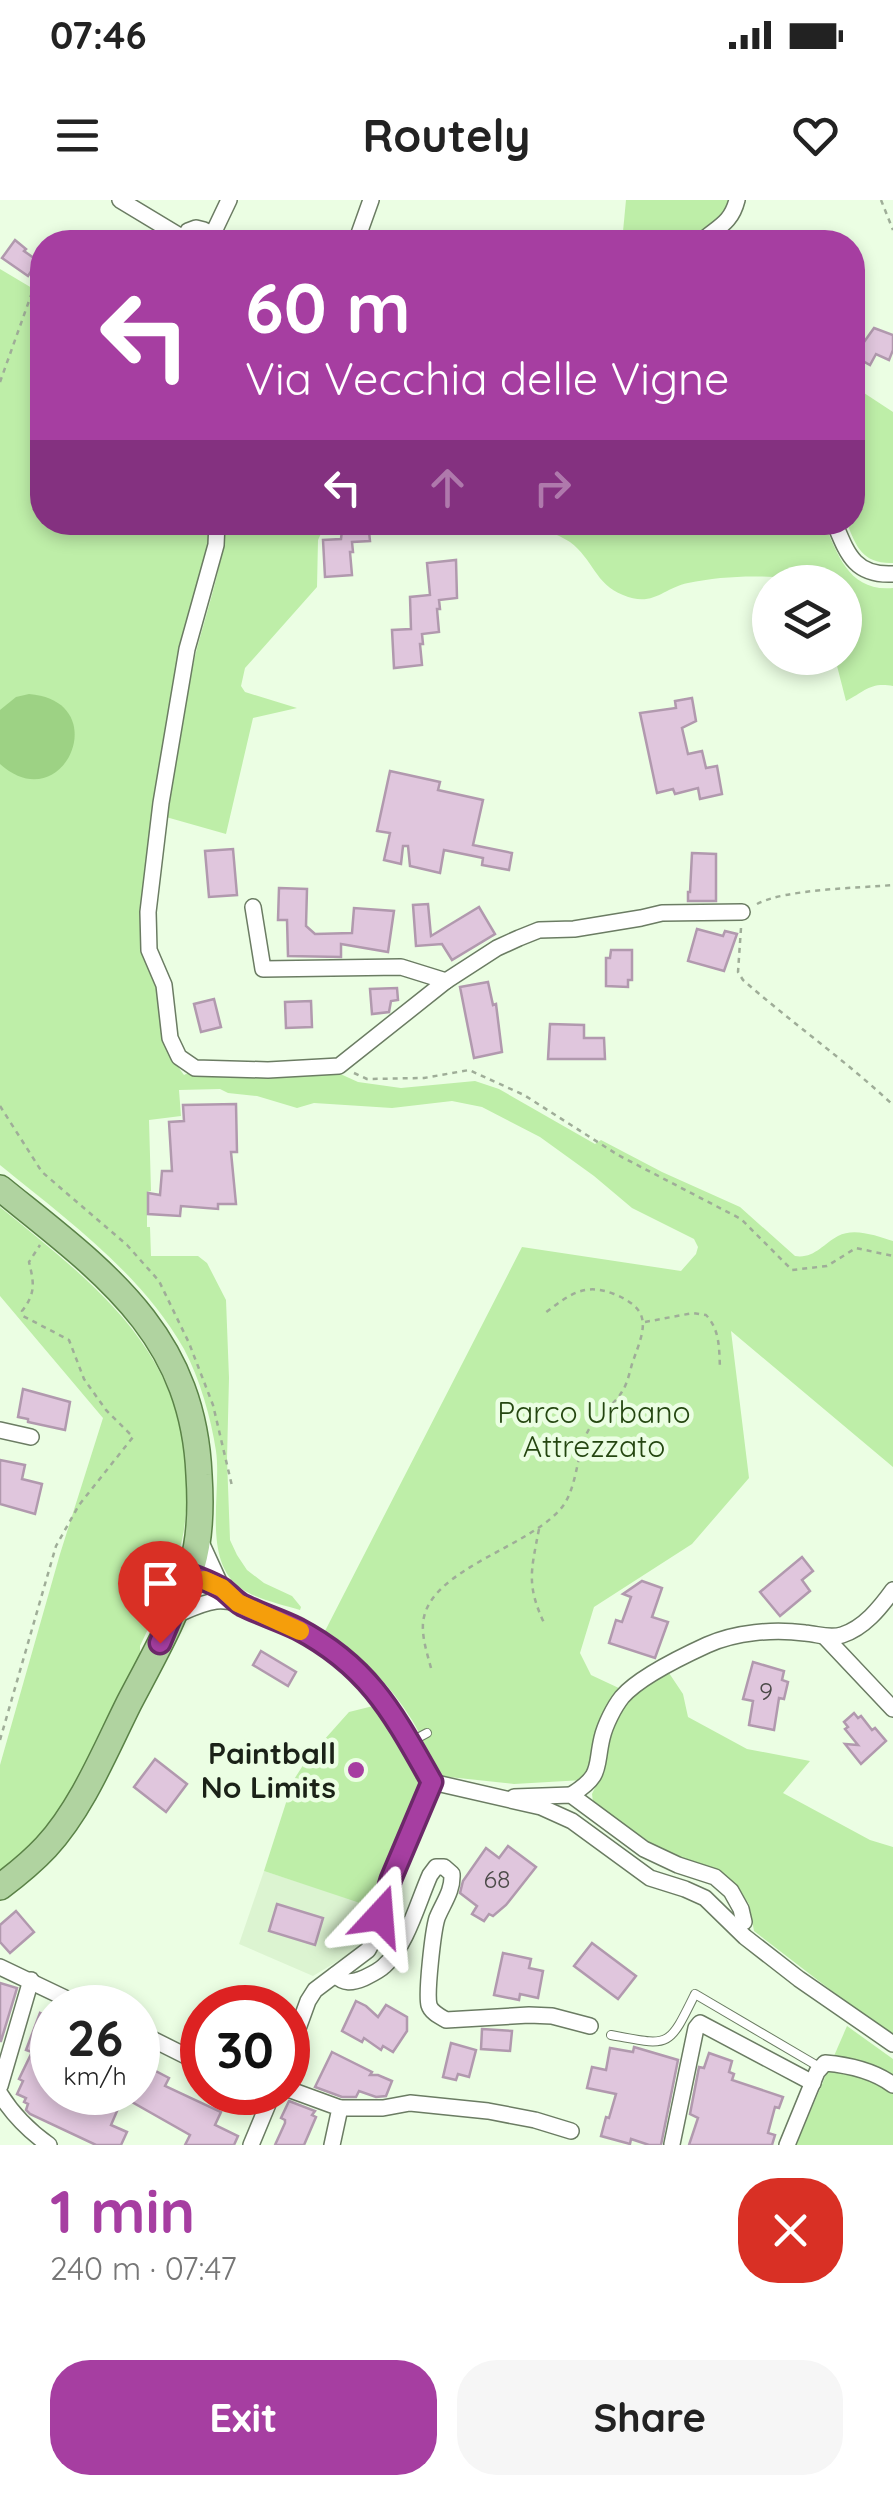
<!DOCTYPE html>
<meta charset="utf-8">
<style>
body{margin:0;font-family:Quicksand,sans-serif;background:#f6f6f6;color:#222;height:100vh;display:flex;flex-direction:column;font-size:38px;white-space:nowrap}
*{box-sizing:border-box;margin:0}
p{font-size:32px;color:#767676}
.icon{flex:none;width:55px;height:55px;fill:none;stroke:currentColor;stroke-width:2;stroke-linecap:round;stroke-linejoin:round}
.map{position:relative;height:1945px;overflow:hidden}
.details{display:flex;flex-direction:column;background:#fff;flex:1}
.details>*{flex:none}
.hud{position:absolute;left:30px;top:30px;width:835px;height:305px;border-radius:40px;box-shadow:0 5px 15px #0003;background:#a63ea1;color:#fff;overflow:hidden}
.fabs{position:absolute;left:752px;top:365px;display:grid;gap:20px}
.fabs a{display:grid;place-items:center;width:110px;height:110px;border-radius:50%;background:#fff;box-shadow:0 5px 15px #0003;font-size:50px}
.speed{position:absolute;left:30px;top:1785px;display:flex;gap:20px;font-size:50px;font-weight:700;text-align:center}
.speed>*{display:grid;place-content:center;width:130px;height:130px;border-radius:50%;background:#fff;box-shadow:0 5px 15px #0003;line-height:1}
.speed small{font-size:25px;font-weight:400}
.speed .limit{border:15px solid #d22;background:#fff;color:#111}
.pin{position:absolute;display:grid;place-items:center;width:85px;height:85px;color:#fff;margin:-102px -42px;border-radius:50% 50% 50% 0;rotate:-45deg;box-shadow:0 0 10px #0007}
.pin .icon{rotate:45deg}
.me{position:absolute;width:110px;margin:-55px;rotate:19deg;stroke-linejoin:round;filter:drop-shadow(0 0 8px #0008)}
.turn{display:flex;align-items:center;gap:35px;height:210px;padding:0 50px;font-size:45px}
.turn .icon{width:130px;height:130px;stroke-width:2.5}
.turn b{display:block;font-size:70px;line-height:85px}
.lanes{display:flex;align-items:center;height:95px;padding:0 50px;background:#0003;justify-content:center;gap:50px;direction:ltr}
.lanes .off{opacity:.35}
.round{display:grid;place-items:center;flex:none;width:105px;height:105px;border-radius:40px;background:#f6f6f6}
.overview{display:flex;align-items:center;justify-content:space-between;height:170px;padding:0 50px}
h1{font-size:60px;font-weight:700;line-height:75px;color:#a63ea1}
.cta{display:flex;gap:20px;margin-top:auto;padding:20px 50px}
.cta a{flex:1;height:115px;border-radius:40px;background:#a63ea1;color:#fff;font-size:40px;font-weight:700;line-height:115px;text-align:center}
.cta a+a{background:#f6f6f6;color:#222}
.status{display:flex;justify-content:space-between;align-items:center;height:70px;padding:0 50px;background:#fff;direction:ltr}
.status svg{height:28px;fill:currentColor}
header{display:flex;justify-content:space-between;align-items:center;height:130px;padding:0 50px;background:#fff;font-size:45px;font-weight:700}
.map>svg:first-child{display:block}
.built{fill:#dcf4d1}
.green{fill:#beeea8}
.water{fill:#9dd284}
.building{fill:#e0c6dd;stroke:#b199ae;stroke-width:2.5}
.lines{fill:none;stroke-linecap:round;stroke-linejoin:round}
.service-casing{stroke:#6b7c63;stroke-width:10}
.minor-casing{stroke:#6b7c63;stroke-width:18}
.primary-casing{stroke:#5a8247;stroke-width:28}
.path{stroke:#9fad98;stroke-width:2.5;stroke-dasharray:5 5;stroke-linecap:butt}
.service{stroke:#fff;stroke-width:8}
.minor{stroke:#fff;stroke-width:15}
.primary{stroke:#b0d3a0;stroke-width:25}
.route-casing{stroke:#6c2869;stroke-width:25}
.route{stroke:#a63ea1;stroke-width:18}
.slow{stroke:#f59e0b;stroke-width:18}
.poi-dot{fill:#a63ea1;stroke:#ebfee3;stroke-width:4}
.labels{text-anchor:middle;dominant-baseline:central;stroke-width:9;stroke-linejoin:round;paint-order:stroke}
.number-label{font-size:25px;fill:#4c4b49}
.park-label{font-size:30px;fill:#244610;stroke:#ebfee3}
.poi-label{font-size:30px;font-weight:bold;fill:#1b2218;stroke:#ebfee3;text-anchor:end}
</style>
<div class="status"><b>07:46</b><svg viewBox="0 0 49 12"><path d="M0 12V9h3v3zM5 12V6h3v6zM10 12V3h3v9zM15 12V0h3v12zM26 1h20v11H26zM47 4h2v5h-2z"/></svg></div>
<header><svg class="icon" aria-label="menu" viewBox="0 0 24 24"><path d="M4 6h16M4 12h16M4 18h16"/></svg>Routely<svg class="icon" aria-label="heart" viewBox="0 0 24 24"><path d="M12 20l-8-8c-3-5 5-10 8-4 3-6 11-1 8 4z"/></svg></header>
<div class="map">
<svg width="893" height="1945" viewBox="0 0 893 1945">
<rect width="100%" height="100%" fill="#ebfee3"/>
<polygon class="built" points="264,1671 366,1704 360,1715 369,1723 365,1739 356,1750 313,1776 239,1744"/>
<g class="green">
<polygon points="626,0 735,0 697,42 622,42"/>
<path d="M0,69L42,94V322L211,323V343L141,716L173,860L184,875L190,872H336L358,882L401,888L475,881L499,889L595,944L601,940L662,972L740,1007L795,1056C814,1059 823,1044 838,1036C854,1027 877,1036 893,1041V1267L731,1131L749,1278L692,1344L594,1407L580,1453L591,1475L623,1490L591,1571L583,1580L514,1584L440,1576C429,1558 423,1538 412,1520C389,1483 361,1456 325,1431L522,1047L681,1071L696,1054L698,1047L694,1039L632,1008L594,976L540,937L482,907L452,901L392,908L314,903L297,908L257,896L228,893L220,889L179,890L181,916L149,920L151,991L147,992V1027H150L151,1056H198L207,1063L226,1100L229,1178L227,1259L230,1340L237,1355L247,1370L264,1383L292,1396L301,1407L300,1410C284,1405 256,1399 242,1389C201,1362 222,1293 216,1251C211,1218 200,1179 184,1149C141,1073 66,1019 0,965Z"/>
<path d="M853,188L861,191L893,212V363C863,364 856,347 847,323L852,322Z"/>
<path d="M226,323H326L318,340L317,387L245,468L241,486L245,492L297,508L253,518L226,634L166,617C174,567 180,515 193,465C204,418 222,371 226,323Z"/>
<path d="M528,323H824C838,355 849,392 893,388V486C869,482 865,492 846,501L835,458H845V382H791L788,378C756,375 720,376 688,383C663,388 653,408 623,395C595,384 593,359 570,342C558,334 541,329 528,323Z"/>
<path d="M0,1007C84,1076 173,1140 185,1256C187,1284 188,1313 182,1340C174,1377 156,1412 140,1446V1454C113,1516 87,1579 46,1633C36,1647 21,1659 9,1672L0,1671V1565L60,1354L103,1218L0,1096Z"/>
<polygon points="667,1470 683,1494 688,1517 747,1549 810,1561 783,1593 870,1640 893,1647 893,1835 880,1828 754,1731 749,1704 735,1685 665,1653 593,1602 592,1594 604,1569 609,1538 624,1500"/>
<path d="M373,1506L389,1527L419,1584L420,1592C405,1630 386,1667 372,1707L264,1671L293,1581L307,1559L349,1512Z"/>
<polygon points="847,1826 893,1859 893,1876 834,1856"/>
<polygon points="829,1868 885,1886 893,1892 893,1945 796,1945"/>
</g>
<path class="water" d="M29,494C116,501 63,621 0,564V510L16,497Z"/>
<g class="building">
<polygon points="15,40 26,49 24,51 38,61 28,76 2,58"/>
<polygon points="874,128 893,135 893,150 889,160 876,154 870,165 854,156"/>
<polygon points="343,322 368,322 370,341 352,342 353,352 350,352 352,375 325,377 323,340 341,339"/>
<polygon points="456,360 457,398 439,400 440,409 437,409 439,432 422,434 423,444 420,444 422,465 394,468 392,430 411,429 410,397 430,395 427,363"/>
<polygon points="692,498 696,521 682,528 688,554 702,551 706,568 717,566 722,594 700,599 698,588 675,594 673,589 657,593 640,513 676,508 675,501"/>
<polygon points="390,571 440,582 438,590 483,600 473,645 512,653 509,670 482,665 483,658 444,650 440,673 410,666 408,646 403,646 401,664 384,660 390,633 377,631"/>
<polygon points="233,649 237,695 209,697 205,651"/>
<polygon points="692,653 716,654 716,701 688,701 688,692 690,692"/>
<polygon points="279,688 307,689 306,726 315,734 352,733 354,708 394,711 388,752 341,744 341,757 288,756 287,720 278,720"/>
<polygon points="428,704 431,736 479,707 495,734 452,760 442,744 416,746 413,705"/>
<polygon points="697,729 723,736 725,731 737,734 724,771 688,761"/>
<polygon points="611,750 632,750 632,780 628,780 628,787 606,786 606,758 610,758"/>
<polygon points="488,782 493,805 496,804 502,852 474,858 460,787"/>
<polygon points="397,788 398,800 391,801 389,812 372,814 370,789"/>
<polygon points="214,799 221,827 201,832 194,804"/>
<polygon points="311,801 312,827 286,828 285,802"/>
<polygon points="550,824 584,825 584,838 604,838 605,859 548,859"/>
<polygon points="236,904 237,952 231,952 236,1004 218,1004 218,1009 181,1006 180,1016 148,1014 148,993 160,995 162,971 172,971 169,922 184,921 183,905"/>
<polygon points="23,1189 70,1202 65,1230 28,1222 28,1219 18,1217"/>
<polygon points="0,1260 25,1265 22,1279 42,1284 35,1314 0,1304"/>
<polygon points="802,1357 813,1371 802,1380 810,1391 780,1416 760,1392"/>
<polygon points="642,1381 662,1388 652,1417 668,1422 655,1458 609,1443 616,1420 622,1422 631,1397 623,1394"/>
<polygon points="261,1451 296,1472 288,1486 253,1465"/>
<polygon points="753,1462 784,1471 782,1480 788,1482 784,1499 779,1498 774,1530 749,1525 753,1501 743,1499"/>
<polygon points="854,1513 858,1518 861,1516 872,1530 875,1528 886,1541 861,1564 845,1544 858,1545 845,1529 848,1527 844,1522"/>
<polygon points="155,1559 187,1584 166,1612 134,1587"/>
<polygon points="508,1646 536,1667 506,1705 493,1716 489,1714 484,1721 472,1714 477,1706 460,1693 463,1681 486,1648 499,1658"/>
<polygon points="277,1704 323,1718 315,1745 269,1731"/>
<polygon points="16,1711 34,1732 10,1753 0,1742 0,1725"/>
<polygon points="592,1743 636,1776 618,1799 574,1766"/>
<polygon points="503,1753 531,1759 529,1768 543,1771 538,1798 520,1794 519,1800 494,1795"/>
<polygon points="0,1783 17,1788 1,1841 0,1841"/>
<polygon points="356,1801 366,1806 378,1817 386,1805 407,1817 407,1831 393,1852 383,1846 381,1850 364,1838 362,1842 342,1831"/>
<polygon points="40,1813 52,1818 52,1892 138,1892 138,1865 141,1866 142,1864 169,1878 165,1886 221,1912 215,1925 238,1936 234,1945 185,1945 190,1935 123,1897 111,1925 127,1932 121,1945 96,1945 30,1914 26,1910 28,1904 24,1902 26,1898 17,1894 23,1881 19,1879 32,1852 26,1850"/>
<polygon points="482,1829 512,1831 510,1851 481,1849"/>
<polygon points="451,1843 476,1850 469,1877 458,1874 456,1880 443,1877"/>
<polygon points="634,1847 678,1860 661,1945 649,1945 631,1939 630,1944 601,1936 606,1917 609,1918 616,1894 587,1888 592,1867 606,1870 610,1848 633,1852"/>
<polygon points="332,1852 372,1872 370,1875 378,1875 392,1881 386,1896 376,1897 359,1891 356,1897 342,1897 315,1887"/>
<polygon points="709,1853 732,1861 729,1872 734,1874 732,1880 783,1897 779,1908 775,1907 768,1933 775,1935 772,1945 689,1945 698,1918 690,1914 699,1867 704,1868"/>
<polygon points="289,1901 315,1911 312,1915 316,1917 304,1945 275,1945 285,1923 285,1920 281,1918"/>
</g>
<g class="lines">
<g class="service-casing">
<g id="service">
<polyline points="410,1542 427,1533"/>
<path d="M611,1835C670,1846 668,1849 695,1794L821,1868"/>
</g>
</g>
<g class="minor-casing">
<g id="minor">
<polyline points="120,0 183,38"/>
<polyline points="183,42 188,31 196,28 204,30 209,42"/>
<polyline points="209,42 229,0"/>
<polyline points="356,42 371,0"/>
<path d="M701,42C717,27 731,24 737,0"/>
<polyline points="217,322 216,345 187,449 161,603 148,712 149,750 164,785 170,838 179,857 195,868 268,870 339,866 446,781 497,748 519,738 539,730 574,729 641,718 662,713 742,712"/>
<path d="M834,322C847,353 854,376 893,374"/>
<polyline points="253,707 263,769 401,767 446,781"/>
<polyline points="0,1230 31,1237"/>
<polyline points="200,1340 222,1388 239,1403"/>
<path d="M172,1417C186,1411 200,1403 216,1401C254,1397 338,1450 365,1478C394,1507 412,1547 432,1582L391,1679L374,1739L368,1750L315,1790L308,1801L288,1856"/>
<polyline points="825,1437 893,1509"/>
<polyline points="432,1582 541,1607 572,1621 650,1678 685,1689 705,1698 745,1737 799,1779 893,1844"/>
<path d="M571,1595C603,1575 595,1568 602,1538C605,1525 614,1507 622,1497C639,1477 683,1456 707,1445C736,1432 773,1429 805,1433C818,1434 829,1439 842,1435C864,1428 880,1408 893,1390"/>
<polyline points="514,1597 571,1595 644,1649 678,1665 715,1677 731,1691 741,1709 744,1722"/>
<polyline points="0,1767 86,1808"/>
<path d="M335,1775C344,1784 352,1783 364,1778C370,1775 379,1771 384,1766C406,1747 418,1702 430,1675L436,1667H444L452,1674C453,1691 443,1703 437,1718C433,1731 426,1793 429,1805C431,1812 439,1816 446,1820L529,1815L552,1816L590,1826"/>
<polyline points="138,1832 202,1864"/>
<polyline points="0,1886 31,1780"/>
<polyline points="288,1889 340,1908 332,1945"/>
<path d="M0,1894C13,1915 29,1931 49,1945"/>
<polyline points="340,1908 383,1908 410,1903 488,1911 535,1920 571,1931"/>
<polyline points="672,1944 696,1828 700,1823 813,1883"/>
<polyline points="251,1945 273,1892"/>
<path d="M787,1945L817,1872L825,1863C848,1865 873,1870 893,1885"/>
</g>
</g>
<g class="primary-casing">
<path id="primary" d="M0,988C101,1070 193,1132 199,1275C201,1305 201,1336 192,1366C178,1414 152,1459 129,1503C105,1551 82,1608 46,1647C32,1662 16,1675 0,1687"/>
</g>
<g class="path">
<polyline points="881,0 893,30"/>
<polyline points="0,182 34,87 42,75"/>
<path d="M757,704C785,689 859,688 893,685"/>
<path d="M741,728L738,772L743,780C792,823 845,860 893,905"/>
<polyline points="354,873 367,879 424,878 469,870 524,895 618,955 741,1019 792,1070 827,1066 856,1048 893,1056"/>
<polyline points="0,906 42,972 127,1045 159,1081 189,1143 213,1205 232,1286"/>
<path d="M645,1122L693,1113L706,1115C720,1130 719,1148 720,1168"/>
<path d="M539,1329C531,1371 526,1385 545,1425"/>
<path d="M431,1468C427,1453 422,1438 423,1423C428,1367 536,1347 565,1303C578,1281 577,1251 588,1231C597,1215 615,1205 623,1190C628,1182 630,1170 633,1161C645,1128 653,1110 614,1094C584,1082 569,1095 545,1113"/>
<path d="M0,1540L56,1346L79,1305L133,1237L106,1210L84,1179L69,1140L23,1116L22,1111C36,1093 34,1083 29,1062L40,1045"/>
</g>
<use href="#service" class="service"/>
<use href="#minor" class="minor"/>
<use href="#primary" class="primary"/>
</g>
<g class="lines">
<g class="route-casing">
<path id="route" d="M160,1443L189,1374C201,1379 214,1383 224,1390C230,1395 235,1401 242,1405C260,1414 280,1420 298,1429C370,1467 394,1515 432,1582L391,1679L380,1716"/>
</g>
<use href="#route" class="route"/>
<polyline class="slow" points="204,1380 222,1388 238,1403 300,1431"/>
</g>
<circle class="poi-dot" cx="356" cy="1570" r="10"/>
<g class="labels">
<g class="number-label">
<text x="766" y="1490">9</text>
<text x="497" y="1678">68</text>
</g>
<g class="park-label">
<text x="594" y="1212">Parco Urbano<tspan x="594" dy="34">Attrezzato</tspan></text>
</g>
<g class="poi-label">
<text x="336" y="1553">Paintball<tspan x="336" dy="34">No Limits</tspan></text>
</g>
</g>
</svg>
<div class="fabs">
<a><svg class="icon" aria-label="layers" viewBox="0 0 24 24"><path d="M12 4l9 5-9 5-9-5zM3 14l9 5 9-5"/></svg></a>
</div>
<div class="speed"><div>26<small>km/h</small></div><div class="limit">30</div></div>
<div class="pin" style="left:160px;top:1443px;background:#d93025"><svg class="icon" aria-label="arrive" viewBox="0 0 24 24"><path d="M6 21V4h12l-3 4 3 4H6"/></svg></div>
<svg class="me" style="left:380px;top:1716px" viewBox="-20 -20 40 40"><path d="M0-17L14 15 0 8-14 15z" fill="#a63ea1" stroke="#fff" stroke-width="4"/></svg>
<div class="hud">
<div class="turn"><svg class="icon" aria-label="left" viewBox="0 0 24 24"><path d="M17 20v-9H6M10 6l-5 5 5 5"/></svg><div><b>60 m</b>Via Vecchia delle Vigne</div></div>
<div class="lanes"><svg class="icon" aria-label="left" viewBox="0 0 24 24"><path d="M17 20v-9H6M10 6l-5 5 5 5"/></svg><svg class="icon off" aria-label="ahead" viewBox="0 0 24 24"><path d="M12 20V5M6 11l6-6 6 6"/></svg><svg class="icon off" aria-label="right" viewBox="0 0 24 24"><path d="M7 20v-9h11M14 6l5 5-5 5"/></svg></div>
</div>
</div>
<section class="details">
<div class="overview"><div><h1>1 min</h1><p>240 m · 07:47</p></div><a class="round" style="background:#d93025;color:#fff"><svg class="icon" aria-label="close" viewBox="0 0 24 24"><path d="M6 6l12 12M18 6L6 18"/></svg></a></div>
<div class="cta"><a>Exit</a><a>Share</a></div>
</section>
